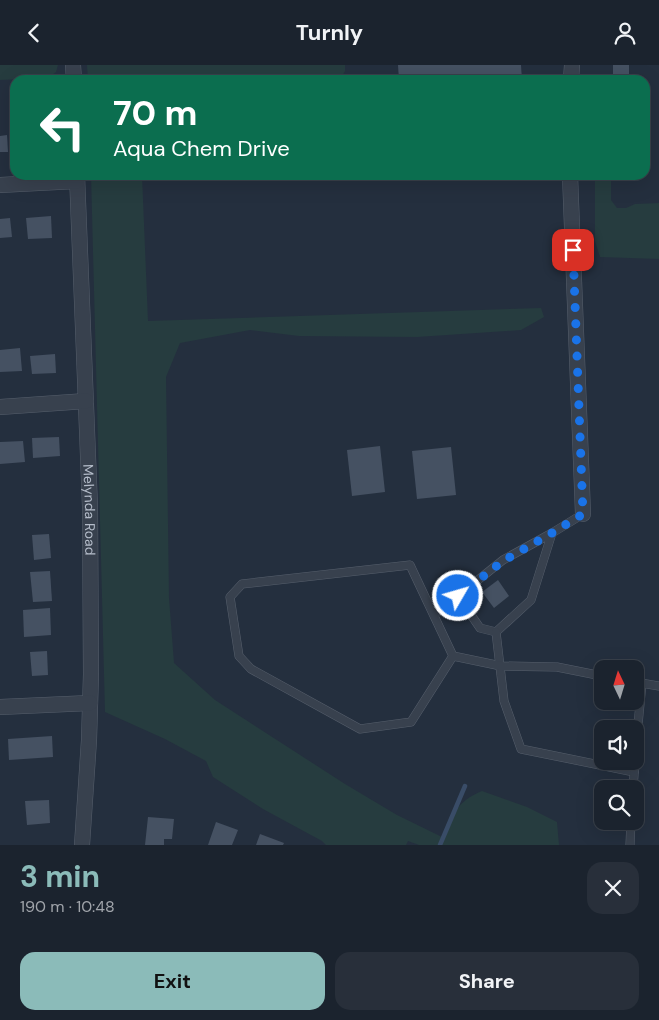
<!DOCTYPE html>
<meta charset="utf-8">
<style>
body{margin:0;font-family:"DM Sans",sans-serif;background:#282f3a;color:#f1f3f6;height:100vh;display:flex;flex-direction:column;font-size:19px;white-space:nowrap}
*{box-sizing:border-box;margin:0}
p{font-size:16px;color:#a0a4aa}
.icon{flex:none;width:28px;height:28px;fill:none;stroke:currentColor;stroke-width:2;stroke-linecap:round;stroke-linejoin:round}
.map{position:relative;height:780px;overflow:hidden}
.panel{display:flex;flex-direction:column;background:#1b232e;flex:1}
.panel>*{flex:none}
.guide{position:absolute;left:10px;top:10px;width:640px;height:105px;border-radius:15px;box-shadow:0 5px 20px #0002,0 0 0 1px #39404a;background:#0b6e4f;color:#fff;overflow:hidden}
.needle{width:32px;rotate:356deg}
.fabs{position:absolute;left:594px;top:595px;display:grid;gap:10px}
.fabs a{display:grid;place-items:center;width:50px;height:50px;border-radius:10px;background:#1b232e;box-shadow:0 5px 20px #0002,0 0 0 1px #39404a;font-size:25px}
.pin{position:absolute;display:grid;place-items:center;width:42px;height:42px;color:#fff;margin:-21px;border-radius:10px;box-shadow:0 2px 8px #0006}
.me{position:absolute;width:55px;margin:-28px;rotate:52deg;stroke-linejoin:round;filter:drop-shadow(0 0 4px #0008)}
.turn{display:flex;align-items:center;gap:18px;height:105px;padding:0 20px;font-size:22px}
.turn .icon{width:65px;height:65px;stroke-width:2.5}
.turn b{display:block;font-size:35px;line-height:42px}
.round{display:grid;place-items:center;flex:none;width:52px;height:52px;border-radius:15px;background:#282f3a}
.headline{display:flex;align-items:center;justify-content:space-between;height:85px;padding:0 20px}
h1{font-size:30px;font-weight:700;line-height:38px;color:#8bbbb9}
.cta{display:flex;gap:10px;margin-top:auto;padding:10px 20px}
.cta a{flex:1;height:58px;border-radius:15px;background:#8bbbb9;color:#111;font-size:20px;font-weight:700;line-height:58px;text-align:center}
.cta a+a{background:#282f3a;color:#f1f3f6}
header{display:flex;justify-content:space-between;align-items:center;height:65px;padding:0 20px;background:#1b232e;font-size:22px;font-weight:700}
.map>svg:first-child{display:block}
.green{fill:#263c3f}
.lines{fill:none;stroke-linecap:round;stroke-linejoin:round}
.stream{stroke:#394c67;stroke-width:4.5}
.building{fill:#455162}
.lane-casing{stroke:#565f6c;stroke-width:9}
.street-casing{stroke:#565f6c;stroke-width:16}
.lane{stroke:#38414e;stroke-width:8}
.street{stroke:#38414e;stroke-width:15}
.route{stroke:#1a73e8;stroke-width:9;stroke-dasharray:0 16.2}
.labels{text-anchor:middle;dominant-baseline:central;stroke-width:5;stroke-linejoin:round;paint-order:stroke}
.street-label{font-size:14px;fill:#b4bcc9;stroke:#1d2633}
</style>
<header><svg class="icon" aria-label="back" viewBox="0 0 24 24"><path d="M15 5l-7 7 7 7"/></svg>Turnly<svg class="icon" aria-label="person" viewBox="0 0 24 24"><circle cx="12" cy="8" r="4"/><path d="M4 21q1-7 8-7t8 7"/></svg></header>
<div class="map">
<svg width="659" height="780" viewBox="0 0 659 780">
<rect width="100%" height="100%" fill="#242f3e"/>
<g class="green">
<polygon points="0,0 58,0 56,7 48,13 0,15"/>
<polygon points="87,0 345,0 345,6 340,15 205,15 139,9 139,15 88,15"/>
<path d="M91,110H142L148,256L541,243L544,252L521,265L417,272L299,271L250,265L180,278L166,312L169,533L174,598L215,635L345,719L397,750L442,772C454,749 456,737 482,726L527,742L557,757L559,780H419L408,776L406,780H326L322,776L263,744L213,712L206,696L165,674L105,647Z"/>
<polygon points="595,110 611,110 611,135 617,143 626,143 635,139 659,138 659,194 600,192 595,176"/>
</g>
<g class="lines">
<polyline class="stream" points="440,780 465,721"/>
</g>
<g class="building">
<polygon points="398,0 521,0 522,15 399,15"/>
<rect x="613" y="0" width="16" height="15"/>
<polygon points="7,70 8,87 0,87 0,71"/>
<polygon points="51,151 52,173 28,174 26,153"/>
<polygon points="10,153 12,172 0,173 0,154"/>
<polygon points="20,283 22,306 0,307 0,285"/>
<polygon points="55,289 56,308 32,309 30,291"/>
<polygon points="59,372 60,391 33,393 32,373"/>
<polygon points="23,376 25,397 0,399 0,377"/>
<polygon points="380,381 385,427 352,431 347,385"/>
<polygon points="451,382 456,430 417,434 412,386"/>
<polygon points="49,469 51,493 34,495 32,470"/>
<polygon points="50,506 52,536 33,537 30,507"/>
<polygon points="498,515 509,531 494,543 482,527"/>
<polygon points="50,543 51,570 24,572 23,545"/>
<polygon points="47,586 48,610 32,611 30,587"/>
<polygon points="52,671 53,692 9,695 8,674"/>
<polygon points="49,735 50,758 27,760 25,736"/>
<polygon points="148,752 174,754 172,774 164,774 164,780 145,780"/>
<polygon points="216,757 238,765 232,780 208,780"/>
<polygon points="260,769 284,778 283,780 256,780"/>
</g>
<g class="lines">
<g class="lane-casing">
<g id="lane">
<polyline points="552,468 531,535 496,567 480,563 458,531 503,495 552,468 583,449"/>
<polyline points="434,549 458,531"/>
<polyline points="496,567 504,636 521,684 634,707"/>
<polyline points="453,591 411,657 360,664 251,604 239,591 230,532 242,519 410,500 453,591 501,601 557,602 602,611"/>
<polyline points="635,617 659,621"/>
<polyline points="635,691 642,618"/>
<polyline points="633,724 635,696"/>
<polyline points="630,780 631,756"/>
</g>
</g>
<g class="street-casing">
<g id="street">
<polyline points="73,0 74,15"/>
<polyline points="571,15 572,0"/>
<path id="s1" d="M77,110L90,442L91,609L89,675L82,780"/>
<polyline points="570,110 583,449"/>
<polyline points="0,120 77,116"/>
<polyline points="0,342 86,336"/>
<polyline points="0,642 90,638"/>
</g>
</g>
<use href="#lane" class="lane"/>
<use href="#street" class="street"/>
</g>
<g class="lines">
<polyline class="route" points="458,531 503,496 552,468 583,449 573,185"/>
</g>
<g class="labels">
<g class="street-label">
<text stroke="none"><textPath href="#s1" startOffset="335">Melynda Road</textPath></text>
</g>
</g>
</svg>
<div class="fabs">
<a><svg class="needle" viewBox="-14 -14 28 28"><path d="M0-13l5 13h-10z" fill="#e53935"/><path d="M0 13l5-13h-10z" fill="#a0a4aa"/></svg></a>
<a><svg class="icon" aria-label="sound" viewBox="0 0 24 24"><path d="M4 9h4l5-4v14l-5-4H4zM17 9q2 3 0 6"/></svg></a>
<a><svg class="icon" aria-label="search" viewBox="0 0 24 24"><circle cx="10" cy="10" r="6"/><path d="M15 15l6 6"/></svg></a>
</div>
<div class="pin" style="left:573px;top:185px;background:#d93025"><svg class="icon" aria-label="arrive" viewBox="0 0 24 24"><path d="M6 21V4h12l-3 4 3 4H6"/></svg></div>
<svg class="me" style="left:458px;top:531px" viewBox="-20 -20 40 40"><circle r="17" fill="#1a73e8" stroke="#fff" stroke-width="3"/><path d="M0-11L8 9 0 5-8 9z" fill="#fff"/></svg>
<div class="guide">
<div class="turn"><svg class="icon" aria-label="left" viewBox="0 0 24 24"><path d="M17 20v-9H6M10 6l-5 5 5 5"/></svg><div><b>70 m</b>Aqua Chem Drive</div></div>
</div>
</div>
<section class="panel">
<div class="headline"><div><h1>3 min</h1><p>190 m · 10:48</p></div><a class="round"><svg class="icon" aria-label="close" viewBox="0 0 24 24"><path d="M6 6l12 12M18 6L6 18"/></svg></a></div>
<div class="cta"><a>Exit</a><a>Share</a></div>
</section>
